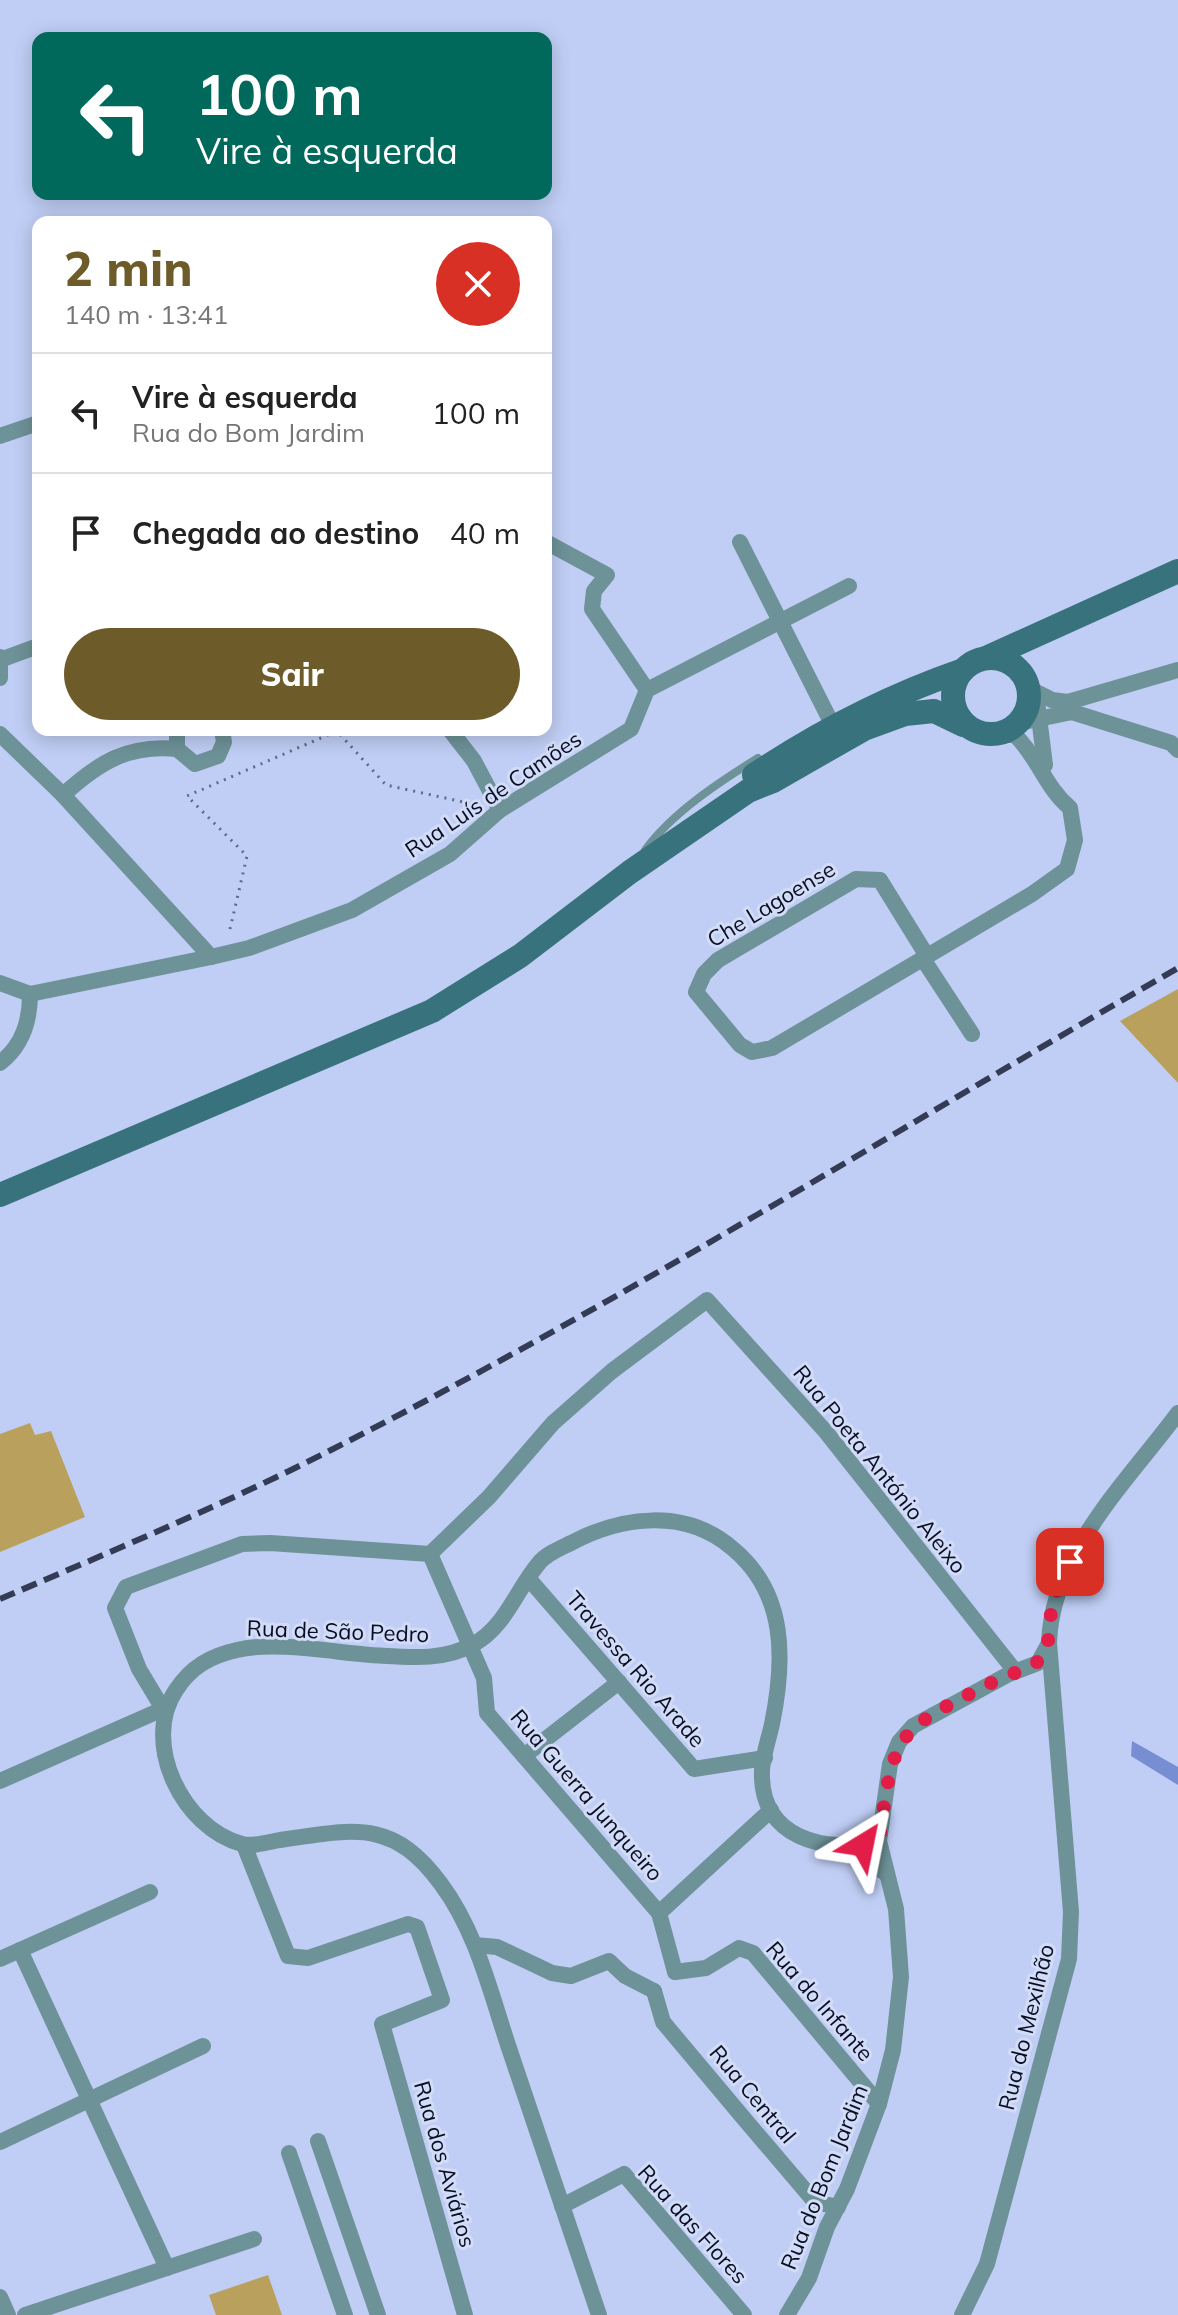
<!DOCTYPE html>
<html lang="pt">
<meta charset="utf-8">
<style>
body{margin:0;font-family:Mulish,sans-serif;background:#f2f2f2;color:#222;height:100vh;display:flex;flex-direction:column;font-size:30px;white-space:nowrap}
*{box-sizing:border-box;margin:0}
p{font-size:26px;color:#767676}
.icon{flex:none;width:44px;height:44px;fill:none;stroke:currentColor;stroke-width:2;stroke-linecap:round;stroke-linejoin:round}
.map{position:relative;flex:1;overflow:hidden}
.sheet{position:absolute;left:32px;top:216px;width:520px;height:520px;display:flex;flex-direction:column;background:#fff;border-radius:16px;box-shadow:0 4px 20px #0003}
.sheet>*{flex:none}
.hud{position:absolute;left:32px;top:32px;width:520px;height:168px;border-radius:16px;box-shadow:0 4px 20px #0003;background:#00695c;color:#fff;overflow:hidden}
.pin{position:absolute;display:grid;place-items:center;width:68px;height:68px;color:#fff;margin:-34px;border-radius:16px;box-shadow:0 4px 12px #0006}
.me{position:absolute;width:88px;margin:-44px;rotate:35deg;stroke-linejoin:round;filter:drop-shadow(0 0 6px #0008)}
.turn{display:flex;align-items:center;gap:28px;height:168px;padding:0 32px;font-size:36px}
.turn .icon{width:104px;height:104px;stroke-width:2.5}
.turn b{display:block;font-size:56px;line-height:68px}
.round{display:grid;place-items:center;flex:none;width:84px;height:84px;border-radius:42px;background:#f2f2f2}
.head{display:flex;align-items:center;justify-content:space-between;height:136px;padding:0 32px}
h1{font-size:48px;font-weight:800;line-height:60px;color:#6d5b29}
.primary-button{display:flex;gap:16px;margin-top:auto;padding:16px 32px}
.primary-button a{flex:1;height:92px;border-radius:48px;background:#6d5b29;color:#fff;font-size:32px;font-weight:800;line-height:92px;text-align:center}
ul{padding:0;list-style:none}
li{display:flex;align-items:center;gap:24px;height:120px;padding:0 32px;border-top:2px solid #e0e0e0}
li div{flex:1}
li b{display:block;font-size:30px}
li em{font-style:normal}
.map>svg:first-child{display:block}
.green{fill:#b9a05d}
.water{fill:#778ed3}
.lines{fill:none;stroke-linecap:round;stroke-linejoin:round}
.path{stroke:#616a89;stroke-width:3;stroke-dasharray:2 6;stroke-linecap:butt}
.lane{stroke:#6d9298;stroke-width:8}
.street{stroke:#6d9298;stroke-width:16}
.secondary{stroke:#38737d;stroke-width:24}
.rail{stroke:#333b55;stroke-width:6;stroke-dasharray:16 8;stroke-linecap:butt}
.route{stroke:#e11d48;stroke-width:14;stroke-dasharray:0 25.2}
.labels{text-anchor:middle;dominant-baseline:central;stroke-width:6;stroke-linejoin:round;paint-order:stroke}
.street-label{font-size:22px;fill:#070d23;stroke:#d2dcf6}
</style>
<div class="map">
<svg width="1178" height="2315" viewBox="0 0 1178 2315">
<rect width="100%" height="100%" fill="#c0cef5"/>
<g class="green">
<polygon points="1178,989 1178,1083 1120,1021"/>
<polygon points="30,1423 35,1435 51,1431 85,1517 0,1552 0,1434"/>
<polygon points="268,2275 282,2315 216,2315 209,2295"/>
</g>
<polygon class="water" points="1132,1741 1178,1767 1178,1785 1131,1756"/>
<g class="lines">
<polyline class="path" points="230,929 247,856 187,796 337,731 386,785 477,805"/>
<path class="lane" d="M645,850C672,813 719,782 758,758"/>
<g class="street">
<polyline points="0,436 38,423"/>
<polyline points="546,542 607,575 594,591 592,609 647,690"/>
<polyline points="740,542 828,716"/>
<polyline points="0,657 0,678"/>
<polyline points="0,660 38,646"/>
<polyline points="1028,688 1052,700 1068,702 1178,670"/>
<polyline points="1036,693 1045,765"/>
<polyline points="1019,723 1072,712 1171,743 1178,750"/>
<polyline points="177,730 177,749 195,764 218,756 224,742 222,730"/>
<polyline points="450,730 474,761 500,810"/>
<polyline points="0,734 63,795 211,957"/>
<path d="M63,795C98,763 128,744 177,749"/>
<path d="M927,956L880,880L856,879L718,960L704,974L696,992L740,1045L752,1052L772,1048L1032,894L1067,869L1075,840L1070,808C1045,787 1038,757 1015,735H994"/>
<polyline points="923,959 972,1034"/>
<polyline points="0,983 30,994 211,957 249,948 352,910 450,854 500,810 631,729 647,690 849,586"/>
<path d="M0,1063C23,1045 30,1021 30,994"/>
<polyline points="430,1554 484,1678 487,1713 659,1913 675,1972"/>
<polyline points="529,1579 694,1769 765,1758"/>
<polyline points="524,1756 619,1682"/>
<polyline points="0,1781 163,1709 139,1669 115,1608 126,1587 242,1544 270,1543 430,1554 489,1497 553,1423 612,1371 707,1300 826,1432 1015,1671"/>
<polyline points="244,1845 288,1956 308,1958 408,1924 417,1927 442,2000 382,2024 465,2315"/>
<polyline points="847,1849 887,1874"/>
<polyline points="659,1913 771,1810"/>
<polyline points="475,1945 497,1947 552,1973 571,1976 609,1961 625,1976 654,1991"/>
<polyline points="20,1950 167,2268"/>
<polyline points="0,1959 150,1892"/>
<polyline points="675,1972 706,1968 739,1948 753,1953 879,2104"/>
<polyline points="654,1991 663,2022 741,2115 815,2202 838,2207"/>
<polyline points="318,2141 378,2315"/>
<polyline points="0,2142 203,2046"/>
<polyline points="289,2153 345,2315"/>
<polyline points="562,2206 624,2174 744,2315"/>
<polyline points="0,2297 8,2315"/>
<polyline points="25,2315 254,2239"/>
<path d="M599,2315C569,2227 540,2139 510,2051C491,1995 477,1932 441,1884C392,1817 352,1830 280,1840C269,1842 252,1847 242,1844C182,1828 141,1742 176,1690C191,1667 210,1656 237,1650C274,1641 332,1652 371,1655C406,1657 442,1662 474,1644C506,1626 516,1590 539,1563C546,1554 561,1548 571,1543C622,1516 685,1508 732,1548C787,1593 785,1660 772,1724C769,1738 763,1755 762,1770C759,1839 826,1854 879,1841"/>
<polyline points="787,2315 809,2278 827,2227 847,2189 879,2104 893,2050 901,1977 896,1909 879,1841 890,1764 899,1742 913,1726 1009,1674 1038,1663 1049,1643"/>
<path d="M962,2315L987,2264L1069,1959L1071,1912L1049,1643C1052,1553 1126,1483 1178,1413"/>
</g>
<g class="secondary">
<circle cx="991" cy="696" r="38"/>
<polyline points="986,658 1178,571"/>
<path d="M754,775C820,731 888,696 963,670"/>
<polyline points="0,1195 432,1011 520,956 630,872 748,791 773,781 864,729 905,714 934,711 963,725"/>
</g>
<path class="rail" d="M0,1599C96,1558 194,1517 289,1471C594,1320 883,1137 1178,968"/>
</g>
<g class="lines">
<path class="route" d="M863,1845L879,1841C894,1729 895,1732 995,1681C1007,1674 1031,1670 1039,1660C1052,1646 1047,1631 1051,1614C1054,1596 1061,1578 1070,1562"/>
</g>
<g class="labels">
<g class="street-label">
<text transform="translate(493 794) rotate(-34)">Rua Luís de Camões</text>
<text transform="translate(771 904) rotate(-31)">Che Lagoense</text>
<text transform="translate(880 1469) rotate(51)">Rua Poeta António Aleixo</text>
<text transform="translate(338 1631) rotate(2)">Rua de São Pedro</text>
<text transform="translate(636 1669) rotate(49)">Travessa Rio Arade</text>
<text transform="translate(587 1795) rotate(49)">Rua Guerra Junqueiro</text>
<text transform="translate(820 2001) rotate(49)">Rua do Infante</text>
<text transform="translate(1026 2027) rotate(-76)">Rua do Mexilhão</text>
<text transform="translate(753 2094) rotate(50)">Rua Central</text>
<text transform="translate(445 2164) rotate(74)">Rua dos Aviários</text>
<text transform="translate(824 2177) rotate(-68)">Rua do Bom Jardim</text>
<text transform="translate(693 2224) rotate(48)">Rua das Flores</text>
</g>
</g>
</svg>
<div class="pin" style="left:1070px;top:1562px;background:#d93025"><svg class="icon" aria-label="arrive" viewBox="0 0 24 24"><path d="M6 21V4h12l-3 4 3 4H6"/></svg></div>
<svg class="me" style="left:863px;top:1845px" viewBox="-20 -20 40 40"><path d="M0-17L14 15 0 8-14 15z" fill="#e11d48" stroke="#fff" stroke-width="4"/></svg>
<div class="hud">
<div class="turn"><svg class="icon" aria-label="left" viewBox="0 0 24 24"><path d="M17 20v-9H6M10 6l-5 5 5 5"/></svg><div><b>100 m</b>Vire à esquerda</div></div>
</div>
<section class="sheet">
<div class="head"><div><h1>2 min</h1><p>140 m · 13:41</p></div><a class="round" style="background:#d93025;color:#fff"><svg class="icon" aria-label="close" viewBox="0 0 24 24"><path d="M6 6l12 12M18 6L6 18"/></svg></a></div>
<ul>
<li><svg class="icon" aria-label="left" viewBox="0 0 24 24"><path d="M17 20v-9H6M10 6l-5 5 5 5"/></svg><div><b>Vire à esquerda</b><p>Rua do Bom Jardim</p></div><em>100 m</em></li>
<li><svg class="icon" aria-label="arrive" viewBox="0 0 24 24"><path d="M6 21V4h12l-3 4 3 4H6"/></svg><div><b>Chegada ao destino</b></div><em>40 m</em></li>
</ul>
<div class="primary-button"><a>Sair</a></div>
</section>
</div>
